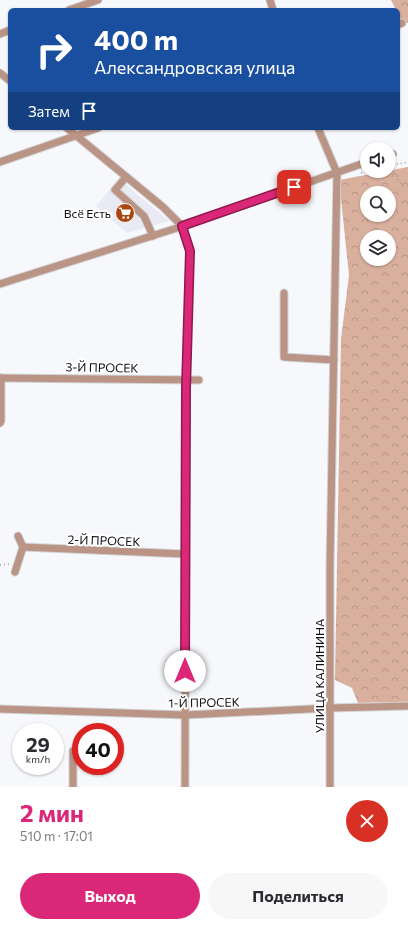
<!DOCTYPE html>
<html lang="ru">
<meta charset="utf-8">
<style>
body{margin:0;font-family:Commissioner,sans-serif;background:#f7f7f7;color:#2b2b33;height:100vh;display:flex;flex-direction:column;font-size:15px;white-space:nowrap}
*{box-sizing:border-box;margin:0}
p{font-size:13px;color:#7c7c81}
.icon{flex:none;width:22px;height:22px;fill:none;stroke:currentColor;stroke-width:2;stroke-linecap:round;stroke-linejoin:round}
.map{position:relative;height:787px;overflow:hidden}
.drawer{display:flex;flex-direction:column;background:#fff;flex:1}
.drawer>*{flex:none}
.hud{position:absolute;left:8px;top:8px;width:392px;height:122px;border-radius:6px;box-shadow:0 1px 3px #0004;background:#1a4fa0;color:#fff;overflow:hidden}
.controls{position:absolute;left:360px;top:142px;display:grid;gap:8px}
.controls a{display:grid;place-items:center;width:36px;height:36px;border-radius:50%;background:#fff;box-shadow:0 1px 3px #0004;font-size:20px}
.speed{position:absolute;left:12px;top:723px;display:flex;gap:8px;font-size:20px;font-weight:700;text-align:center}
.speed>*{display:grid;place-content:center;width:52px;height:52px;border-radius:50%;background:#fff;box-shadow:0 1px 3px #0004;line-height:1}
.speed small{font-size:10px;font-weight:400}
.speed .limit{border:6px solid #d22;background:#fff;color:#111}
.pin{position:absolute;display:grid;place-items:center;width:34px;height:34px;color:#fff;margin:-17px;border-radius:8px;box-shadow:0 2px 6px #0006}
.me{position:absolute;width:44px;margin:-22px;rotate:0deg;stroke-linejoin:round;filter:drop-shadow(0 0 3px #0008)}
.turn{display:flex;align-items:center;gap:14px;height:84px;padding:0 20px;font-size:18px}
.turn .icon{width:52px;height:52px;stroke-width:2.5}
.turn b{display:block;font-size:28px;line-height:34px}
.then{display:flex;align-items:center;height:38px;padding:0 20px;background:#0003;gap:8px;font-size:15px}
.round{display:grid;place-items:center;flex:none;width:42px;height:42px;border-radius:21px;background:#f7f7f7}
.overview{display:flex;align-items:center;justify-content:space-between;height:68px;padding:0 20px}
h1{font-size:24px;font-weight:700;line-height:30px;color:#db2777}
.action{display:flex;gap:8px;margin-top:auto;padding:8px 20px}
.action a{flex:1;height:46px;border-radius:24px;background:#db2777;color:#fff;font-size:16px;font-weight:700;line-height:46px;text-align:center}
.action a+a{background:#f7f7f7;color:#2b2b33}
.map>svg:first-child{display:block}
.built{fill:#eaeaf5}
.forest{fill:url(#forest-crowns);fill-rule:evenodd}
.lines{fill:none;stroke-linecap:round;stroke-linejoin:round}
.minor-casing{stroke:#d2d3d7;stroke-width:9}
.path{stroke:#9c9ca2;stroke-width:1.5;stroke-dasharray:1 3;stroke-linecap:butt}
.minor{stroke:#ba9484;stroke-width:7}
.route-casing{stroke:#8e194d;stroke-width:10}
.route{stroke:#db2777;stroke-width:7}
.labels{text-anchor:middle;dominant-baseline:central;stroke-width:4;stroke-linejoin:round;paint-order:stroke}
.poi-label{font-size:12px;fill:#0e0e15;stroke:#fff;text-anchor:end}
.street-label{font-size:12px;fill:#0e0e15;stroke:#fff}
</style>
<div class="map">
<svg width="408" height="787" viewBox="0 0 408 787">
<defs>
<pattern id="forest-crowns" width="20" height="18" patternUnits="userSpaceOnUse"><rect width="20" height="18" fill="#d9af9d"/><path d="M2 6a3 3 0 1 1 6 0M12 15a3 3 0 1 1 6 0" fill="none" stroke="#b99586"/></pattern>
</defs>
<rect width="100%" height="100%" fill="#f7f8fc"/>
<polygon class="built" points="119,179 169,221 127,233 96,206"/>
<g class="forest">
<path d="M391,0H408V23C401,19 398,19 398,10H396Z"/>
<path d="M408,167V702L358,703L352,688L335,680L341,339L349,275L339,180ZM367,193H389V215H367ZM367,237H389V259H367Z"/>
</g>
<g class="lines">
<g class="minor-casing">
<g id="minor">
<polyline points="270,0 273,10"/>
<polyline points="69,10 98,0"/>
<polyline points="398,25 402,23"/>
<polyline points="0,34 10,30"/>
<polyline points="0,73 10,81"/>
<polyline points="67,128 163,207 182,226 190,251 186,388 185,787"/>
<polyline points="318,128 337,173 330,566 330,787"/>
<polyline points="389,155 393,154"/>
<polyline points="0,162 98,128"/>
<polyline points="126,177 115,190 144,216 153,236"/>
<polyline points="0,284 177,228 367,162"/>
<polyline points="284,293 284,357 334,360"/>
<polyline points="0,378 199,380"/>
<polyline points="0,423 1,421 1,378"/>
<polyline points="23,547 185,554"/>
<polyline points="15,572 23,547 18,536"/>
<polyline points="0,709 185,715 330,708 408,706"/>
<polyline points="73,787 73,751"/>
</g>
</g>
<g class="path">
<polyline points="389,166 405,189"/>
<polyline points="389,166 408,162"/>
<polyline points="361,173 368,171"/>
<polyline points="0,565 10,564"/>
</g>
<use href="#minor" class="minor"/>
</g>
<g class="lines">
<g class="route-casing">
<polyline id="route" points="185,671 186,388 190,251 182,226 294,187"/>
</g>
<use href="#route" class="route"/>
</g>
<defs>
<g id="supermarket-disc" transform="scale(1)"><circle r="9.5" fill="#aa470f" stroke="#fff"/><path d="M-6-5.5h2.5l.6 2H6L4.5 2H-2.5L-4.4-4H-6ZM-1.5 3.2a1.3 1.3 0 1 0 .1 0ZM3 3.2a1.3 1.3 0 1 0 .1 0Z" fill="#fff"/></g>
</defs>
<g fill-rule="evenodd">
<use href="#supermarket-disc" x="125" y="213"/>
</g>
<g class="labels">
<g class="poi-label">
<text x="111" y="213">Всё Есть</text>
</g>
<g class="street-label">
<text transform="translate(102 367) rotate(1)">3-Й ПРОСЕК</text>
<text transform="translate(104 540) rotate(2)">2-Й ПРОСЕК</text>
<text transform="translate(319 676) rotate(-90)">УЛИЦА КАЛИНИНА</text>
<text transform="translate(204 702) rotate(-1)">1-Й ПРОСЕК</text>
</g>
</g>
</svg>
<div class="controls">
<a><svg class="icon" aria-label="sound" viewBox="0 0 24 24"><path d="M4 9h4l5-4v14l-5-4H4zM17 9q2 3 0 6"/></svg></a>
<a><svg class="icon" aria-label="search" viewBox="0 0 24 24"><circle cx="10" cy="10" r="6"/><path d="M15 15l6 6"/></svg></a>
<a><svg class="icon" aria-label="layers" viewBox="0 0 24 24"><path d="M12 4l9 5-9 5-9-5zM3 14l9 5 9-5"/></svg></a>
</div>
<div class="speed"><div>29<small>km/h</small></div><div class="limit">40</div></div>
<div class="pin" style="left:294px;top:187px;background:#d93025"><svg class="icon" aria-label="arrive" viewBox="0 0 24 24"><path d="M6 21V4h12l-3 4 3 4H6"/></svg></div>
<svg class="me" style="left:185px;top:671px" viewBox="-20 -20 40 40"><circle r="19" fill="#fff"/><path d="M0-13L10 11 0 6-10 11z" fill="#db2777"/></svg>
<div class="hud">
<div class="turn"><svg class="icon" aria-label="right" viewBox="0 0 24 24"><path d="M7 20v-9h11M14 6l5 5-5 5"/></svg><div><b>400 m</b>Александровская улица</div></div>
<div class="then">Затем<svg class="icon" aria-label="arrive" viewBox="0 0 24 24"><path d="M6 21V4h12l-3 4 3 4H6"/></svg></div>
</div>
</div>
<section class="drawer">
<div class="overview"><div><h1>2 мин</h1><p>510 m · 17:01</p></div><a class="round" style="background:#d93025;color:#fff"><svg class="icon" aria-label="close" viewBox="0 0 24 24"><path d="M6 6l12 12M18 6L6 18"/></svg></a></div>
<div class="action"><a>Выход</a><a>Поделиться</a></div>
</section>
